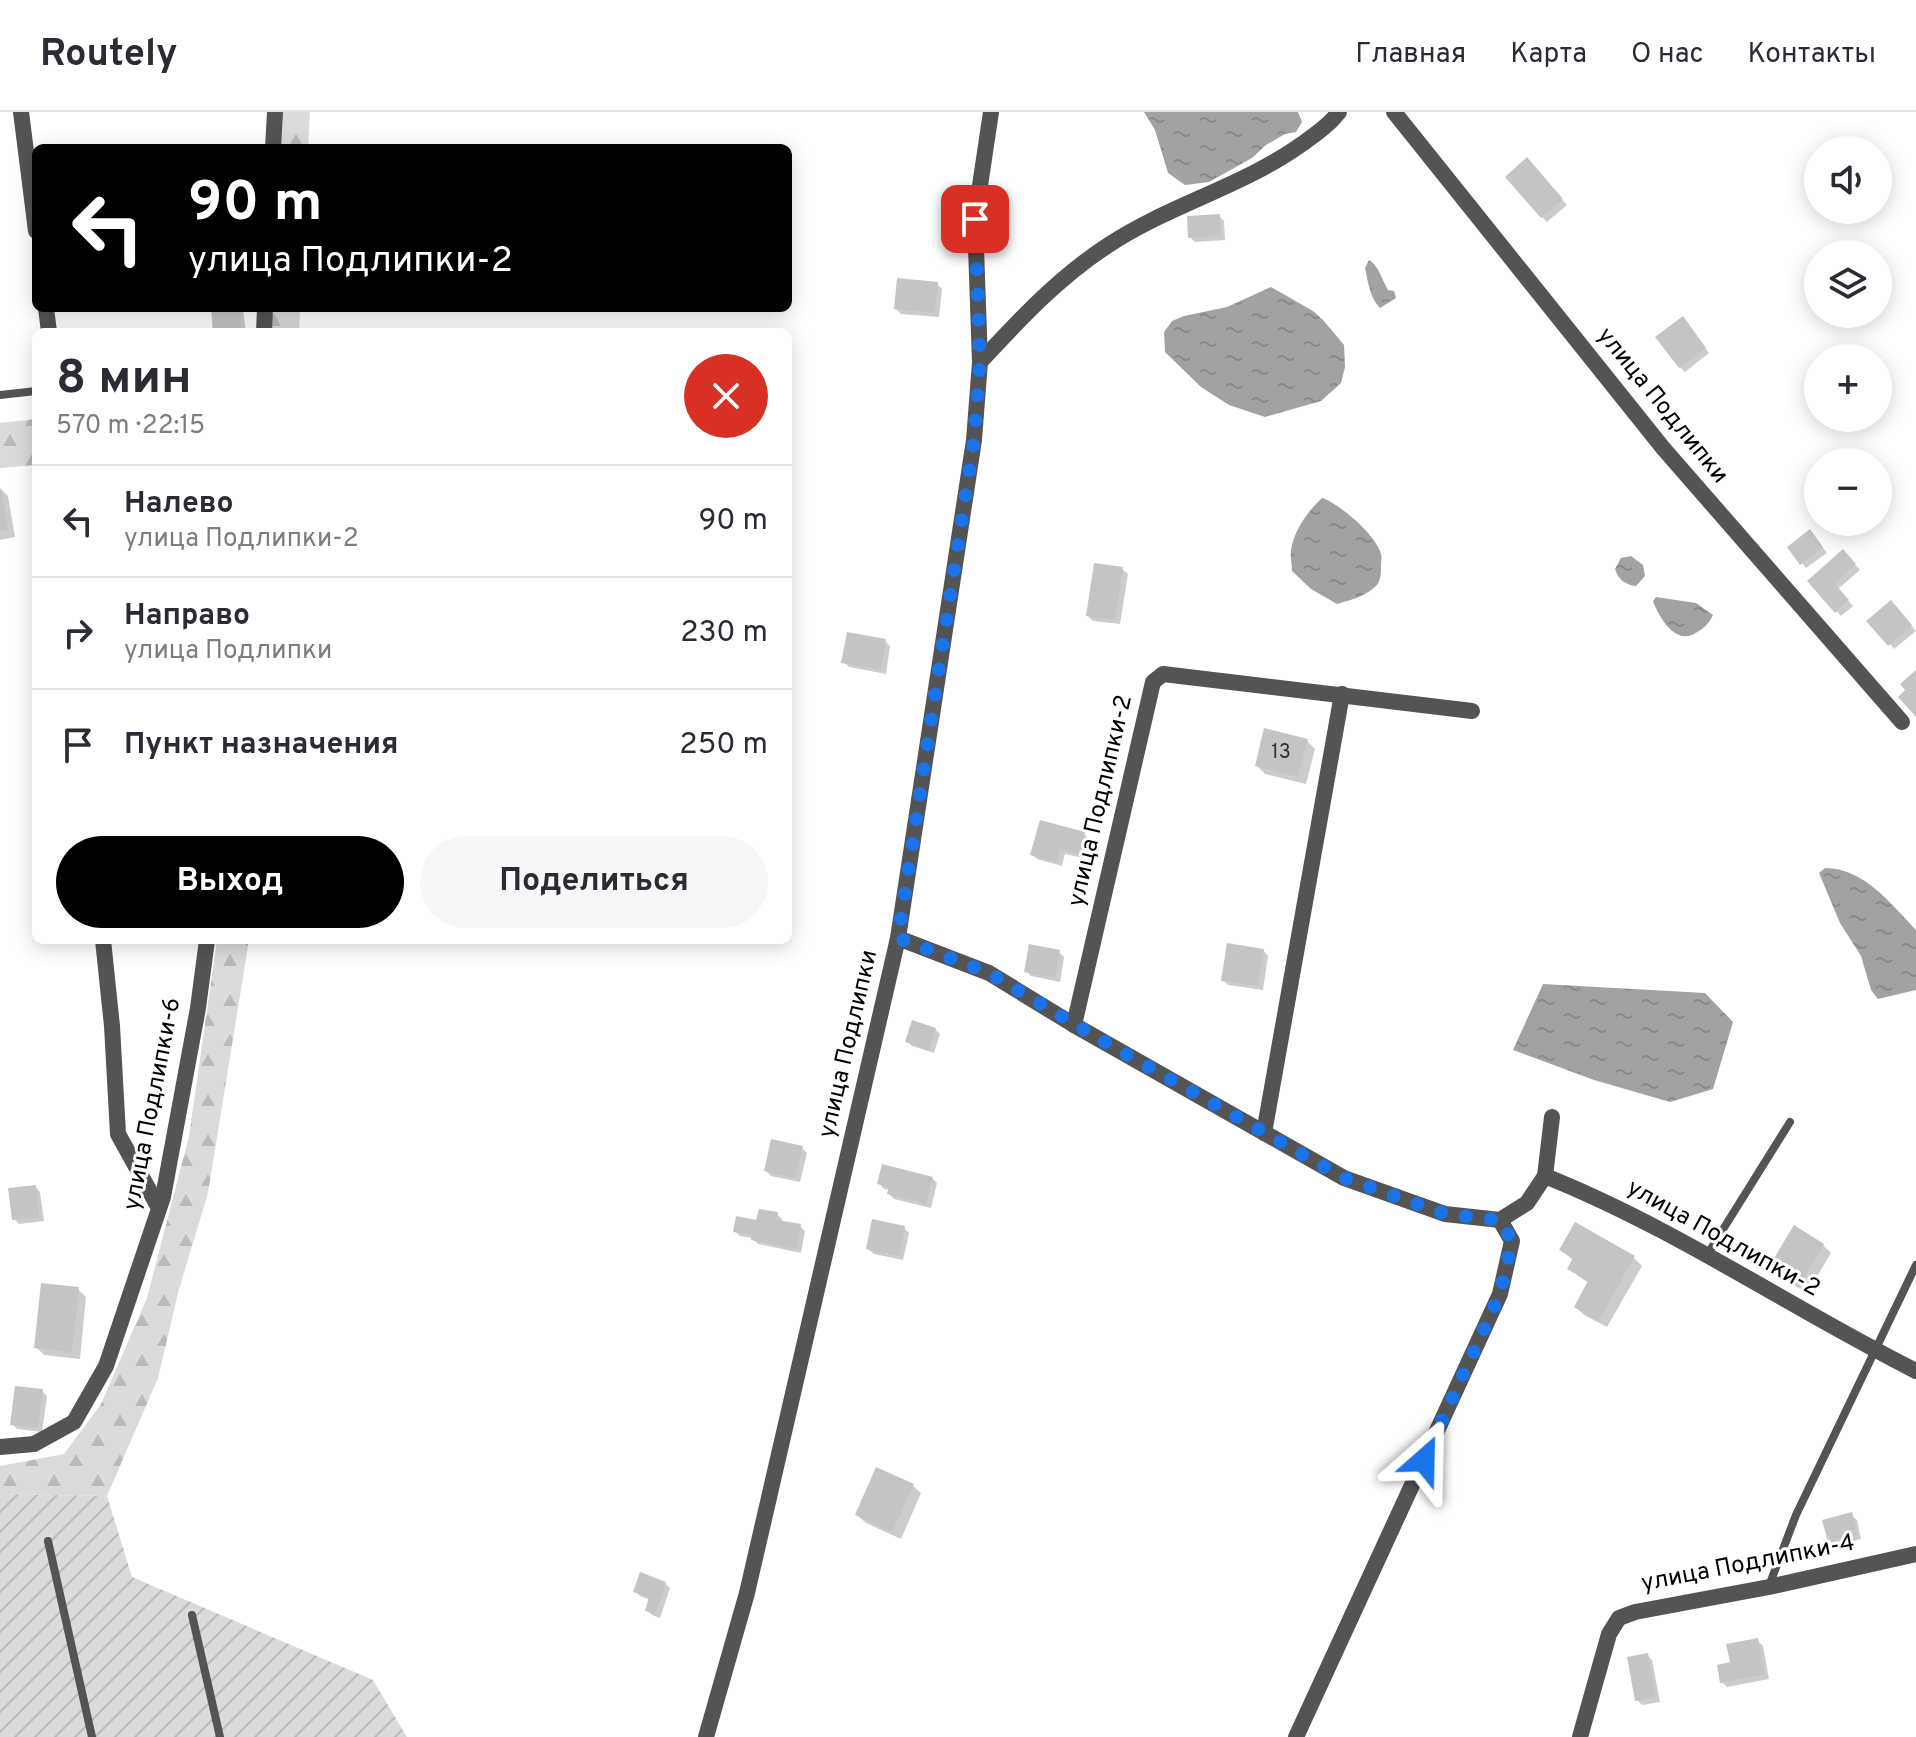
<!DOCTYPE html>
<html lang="ru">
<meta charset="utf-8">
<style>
body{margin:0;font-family:Overpass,sans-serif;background:#f7f7f7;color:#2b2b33;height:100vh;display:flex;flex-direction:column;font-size:30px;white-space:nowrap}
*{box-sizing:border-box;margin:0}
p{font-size:26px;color:#7c7c81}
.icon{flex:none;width:44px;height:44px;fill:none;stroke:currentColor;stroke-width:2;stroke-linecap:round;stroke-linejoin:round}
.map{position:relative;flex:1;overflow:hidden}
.details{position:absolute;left:32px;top:216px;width:760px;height:616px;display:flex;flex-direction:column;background:#fff;border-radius:12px;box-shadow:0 4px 20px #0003}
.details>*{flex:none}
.guide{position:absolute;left:32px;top:32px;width:760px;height:168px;border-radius:12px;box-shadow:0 4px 20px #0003;background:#000;color:#fff;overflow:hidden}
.controls{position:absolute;left:1804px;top:24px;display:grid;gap:16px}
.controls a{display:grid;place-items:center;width:88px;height:88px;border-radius:50%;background:#fff;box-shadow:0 4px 20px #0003;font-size:40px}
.pin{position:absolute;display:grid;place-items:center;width:68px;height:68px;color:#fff;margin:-34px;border-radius:16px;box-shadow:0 4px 12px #0006}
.me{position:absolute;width:88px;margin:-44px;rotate:25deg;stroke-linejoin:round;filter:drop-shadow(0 0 6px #0008)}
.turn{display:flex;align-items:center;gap:28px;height:168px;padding:0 24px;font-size:36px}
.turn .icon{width:104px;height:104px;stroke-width:2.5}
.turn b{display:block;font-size:56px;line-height:68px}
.round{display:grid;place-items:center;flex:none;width:84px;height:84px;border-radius:42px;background:#f7f7f7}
.summary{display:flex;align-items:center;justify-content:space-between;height:136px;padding:0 24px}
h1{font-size:48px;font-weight:700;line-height:60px}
.cta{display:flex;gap:16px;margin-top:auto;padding:16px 24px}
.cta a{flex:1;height:92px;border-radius:48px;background:#000;color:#fff;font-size:32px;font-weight:700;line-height:92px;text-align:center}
.cta a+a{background:#f7f7f7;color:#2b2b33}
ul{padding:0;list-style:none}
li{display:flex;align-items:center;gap:24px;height:112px;padding:0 24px;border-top:2px solid #e1e1e2}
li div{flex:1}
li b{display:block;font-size:30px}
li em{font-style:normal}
header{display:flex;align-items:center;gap:48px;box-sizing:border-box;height:112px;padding:0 40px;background:#fff;border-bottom:2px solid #e1e1e2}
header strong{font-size:38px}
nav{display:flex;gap:44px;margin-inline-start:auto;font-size:28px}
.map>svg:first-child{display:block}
.forest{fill:url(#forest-firs)}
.garden{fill:url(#garden-furrows)}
.water{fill:url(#water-ripples)}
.shadow{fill:#0003}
.building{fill:#c4c4c4}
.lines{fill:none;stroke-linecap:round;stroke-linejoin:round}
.lane{stroke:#545454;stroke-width:8}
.street{stroke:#545454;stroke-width:16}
.route{stroke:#1a73e8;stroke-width:14;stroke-dasharray:0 25.2}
.labels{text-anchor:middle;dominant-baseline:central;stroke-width:6;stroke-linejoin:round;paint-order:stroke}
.number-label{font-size:20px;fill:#313131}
.street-label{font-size:24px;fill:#000;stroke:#fff}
</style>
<header>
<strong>Routely</strong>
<nav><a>Главная</a><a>Карта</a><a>О нас</a><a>Контакты</a></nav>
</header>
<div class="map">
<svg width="1916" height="1625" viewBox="0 0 1916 1625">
<defs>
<pattern id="forest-firs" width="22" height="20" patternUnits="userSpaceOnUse" patternTransform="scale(2)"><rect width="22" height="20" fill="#dbdbdb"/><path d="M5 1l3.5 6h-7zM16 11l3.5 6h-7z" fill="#bababa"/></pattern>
<pattern id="garden-furrows" width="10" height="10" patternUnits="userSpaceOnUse" patternTransform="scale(2)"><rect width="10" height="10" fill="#dbdbdb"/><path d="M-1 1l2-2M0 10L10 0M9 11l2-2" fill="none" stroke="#bababa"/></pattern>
<pattern id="water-ripples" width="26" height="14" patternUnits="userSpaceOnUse" patternTransform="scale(2)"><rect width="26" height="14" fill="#a2a2a2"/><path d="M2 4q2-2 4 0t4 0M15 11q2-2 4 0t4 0" fill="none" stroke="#8a8a8a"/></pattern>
</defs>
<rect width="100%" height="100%" fill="#fff"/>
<g class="forest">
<polygon points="281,0 310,0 308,36 279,36"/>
<polygon points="272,196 300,196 299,220 271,220"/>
<polygon points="36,307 36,353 0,356 0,311"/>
<polygon points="217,828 249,828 208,1081 179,1177 158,1266 107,1384 0,1382 0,1354 64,1342 101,1292 147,1186 189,1024"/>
</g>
<polygon class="garden" points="0,1382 107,1384 132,1465 373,1568 407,1625 0,1625"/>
<g class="water">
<polygon points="1144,0 1298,0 1302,10 1296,20 1285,22 1266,33 1252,46 1209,70 1185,73 1168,61 1155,18"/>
<path d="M1369,148C1379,154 1382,168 1388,178L1394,179L1396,186L1380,196C1370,186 1368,170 1365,156Z"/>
<polygon points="1271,175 1313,199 1323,208 1344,233 1345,255 1341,271 1321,289 1265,305 1229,293 1201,275 1165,240 1164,220 1172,209 1184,204 1227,195"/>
<path d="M1322,386C1340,392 1376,423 1381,442C1382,446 1381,450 1381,454C1381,461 1381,467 1377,473C1367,484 1350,488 1337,492L1311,477L1292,459C1292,452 1290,444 1291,438C1294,418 1308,399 1322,386Z"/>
<path d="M1631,444L1643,453L1645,464L1636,474C1625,473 1618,467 1615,457L1621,446Z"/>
<path d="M1656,485L1696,491L1713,503C1709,512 1703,517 1694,522C1674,532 1659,505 1653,489Z"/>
<path d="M1825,756C1864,756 1890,791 1916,818V878L1878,887L1871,878L1861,844L1840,811L1819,761Z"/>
<polygon points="1543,872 1705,881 1733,910 1713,977 1670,990 1594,968 1513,938"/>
</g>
<g class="shadow">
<polygon points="1532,53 1567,93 1547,110 1542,105"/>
<polygon points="1219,104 1224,109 1225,128 1195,130 1190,125"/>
<polygon points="937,172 942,177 939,205 901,202 896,197"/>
<polygon points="213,196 243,196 246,220 215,220"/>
<polygon points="1687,212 1709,241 1685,260 1680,255"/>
<polygon points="0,376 8,384 15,425 0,428"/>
<polygon points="1815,425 1827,441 1806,456 1802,451"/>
<polygon points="1843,440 1860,458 1838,477 1853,494 1841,504 1810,469"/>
<polygon points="1122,457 1128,462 1120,512 1093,509 1088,504"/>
<polygon points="1895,495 1916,519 1894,537 1890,532"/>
<polygon points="885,529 890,534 886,562 849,555 844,550"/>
<polygon points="1307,629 1315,637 1306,672 1265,662 1257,654"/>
<polygon points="1084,722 1089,727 1083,746 1065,742 1062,754 1037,747 1032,742"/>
<polygon points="1263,838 1268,844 1263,878 1228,873 1223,868"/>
<polygon points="1059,840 1064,845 1060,870 1031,864 1026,859"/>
<polygon points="935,917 940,922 934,941 912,934 907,929"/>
<polygon points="802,1036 807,1041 800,1070 771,1064 766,1059"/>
<polygon points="932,1066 937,1071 931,1096 894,1087 889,1082 890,1078 884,1077 879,1071"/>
<polygon points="35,1075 40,1080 44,1109 19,1112 14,1107"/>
<polygon points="777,1102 782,1107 782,1111 800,1114 805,1119 801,1141 758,1132 752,1126 740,1124 735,1119"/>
<polygon points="904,1116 909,1121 903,1148 874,1142 868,1137"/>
<polygon points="1823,1133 1831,1141 1807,1181 1779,1164 1771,1156"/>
<polygon points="1561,1138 1634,1146 1642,1154 1607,1215 1584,1203 1576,1195 1589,1171 1578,1164 1570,1156 1574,1149"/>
<polygon points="78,1177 86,1185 80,1247 44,1243 36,1235"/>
<polygon points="42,1279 47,1284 42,1320 17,1317 12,1312"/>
<polygon points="912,1373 921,1381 901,1427 866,1411 857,1403"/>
<polygon points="1851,1403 1857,1408 1861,1427 1835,1434 1830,1429"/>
<polygon points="665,1471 670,1476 660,1506 652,1503 647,1498 651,1488 640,1484 635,1479"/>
<polygon points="1758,1529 1763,1534 1769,1567 1727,1575 1722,1570 1732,1552"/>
<polygon points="1647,1543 1652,1548 1660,1590 1642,1593 1637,1588"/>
</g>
<g class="building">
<polygon points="1527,45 1563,87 1541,106 1505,65"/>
<polygon points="1220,102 1221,124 1188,126 1187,104"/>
<polygon points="897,166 938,170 935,201 894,197"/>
<polygon points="211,196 240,196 242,220 213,220"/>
<polygon points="1683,204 1706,236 1679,256 1655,225"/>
<polygon points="0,380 2,380 8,417 0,419"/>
<polygon points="1810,417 1823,435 1800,453 1787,435"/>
<polygon points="1843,437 1856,452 1834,471 1849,488 1835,501 1807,469"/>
<polygon points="1094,451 1123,455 1115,508 1086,504"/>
<polygon points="1891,488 1912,513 1888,534 1866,509"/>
<polygon points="847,520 886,527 881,558 841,551"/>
<polygon points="1916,558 1916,605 1898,585 1905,578 1900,572"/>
<polygon points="1264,616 1308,627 1298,665 1255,654"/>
<polygon points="1040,708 1085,720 1078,743 1060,738 1057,750 1030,743"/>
<polygon points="1227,831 1264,837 1258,874 1221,869"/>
<polygon points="1029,832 1060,838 1055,866 1024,860"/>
<polygon points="912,908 936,916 929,938 905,930"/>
<polygon points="771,1027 803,1034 795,1066 764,1059"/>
<polygon points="882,1052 933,1065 926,1092 887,1082 889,1075 877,1072"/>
<polygon points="36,1073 39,1105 12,1108 8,1076"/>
<polygon points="759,1097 778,1100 777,1108 801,1112 796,1137 751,1128 752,1123 733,1120 736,1104 756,1108"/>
<polygon points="872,1107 905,1114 899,1144 866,1137"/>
<polygon points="1575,1110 1635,1144 1598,1209 1574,1195 1588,1169 1567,1157 1573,1146 1559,1138"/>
<polygon points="1794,1113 1824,1132 1798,1175 1768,1156"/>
<polygon points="41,1171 79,1175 72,1240 34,1236"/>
<polygon points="15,1274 43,1277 38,1316 10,1313"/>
<polygon points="876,1355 914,1372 892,1420 855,1403"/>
<polygon points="1852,1400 1858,1423 1828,1430 1822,1408"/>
<polygon points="640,1460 666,1470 655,1502 645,1499 649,1485 633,1480"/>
<polygon points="1758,1526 1765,1562 1720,1571 1717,1553 1730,1550 1726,1532"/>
<polygon points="1648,1541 1656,1585 1635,1589 1627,1545"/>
</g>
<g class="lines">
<g class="lane">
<polyline points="0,283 36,279"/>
<polyline points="1707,1143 1790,1010"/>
<polyline points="48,1429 92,1625"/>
<polyline points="1769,1474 1796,1403 1916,1153"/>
<polyline points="192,1503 220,1625"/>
</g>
<g class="street">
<polyline points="21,0 36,119"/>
<polyline points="1394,0 1663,336 1902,610"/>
<polyline points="273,36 275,0"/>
<polyline points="46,196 49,220"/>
<polyline points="264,220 265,196"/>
<path d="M980,250C1019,208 1058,166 1107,134C1168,93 1242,75 1302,32C1316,22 1329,13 1339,0"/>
<polyline points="898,826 989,861 1074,913 1344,1066 1445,1102 1500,1108 1527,1091 1545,1064 1552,1005"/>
<polyline points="103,828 112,914 118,1022 159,1096"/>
<polyline points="1074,913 1153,570 1163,562 1472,599"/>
<polyline points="1264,1021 1342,582"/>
<path d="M1545,1064C1675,1116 1791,1196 1916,1259"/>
<polyline points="0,1335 34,1332 74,1310 106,1254 163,1085 198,896 207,828"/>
<polyline points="706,1625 747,1481 898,826 974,328 980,250 975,107 991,0"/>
<polyline points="1296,1625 1500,1182 1512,1129 1500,1108"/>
<polyline points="1580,1625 1609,1522 1619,1506 1635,1500 1769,1475 1916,1442"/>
</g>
</g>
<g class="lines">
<polyline class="route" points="975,107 980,250 974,328 898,826 989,861 1098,926 1344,1066 1445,1102 1500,1108 1512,1129 1500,1182 1424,1348"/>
</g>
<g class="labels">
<g class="number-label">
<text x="1281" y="641">13</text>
</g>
<g class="street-label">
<text transform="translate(1662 294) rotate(51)">улица Подлипки</text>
<text transform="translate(1101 689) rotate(-77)">улица Подлипки-2</text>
<text transform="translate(849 932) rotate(-77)">улица Подлипки</text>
<text transform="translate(153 992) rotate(-79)">улица Подлипки-6</text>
<text transform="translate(1723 1127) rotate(29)">улица Подлипки-2</text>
<text transform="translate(1748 1452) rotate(-11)">улица Подлипки-4</text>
</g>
</g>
</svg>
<div class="controls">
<a><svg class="icon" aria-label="sound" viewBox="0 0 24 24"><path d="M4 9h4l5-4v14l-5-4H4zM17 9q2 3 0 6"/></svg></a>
<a><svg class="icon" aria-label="layers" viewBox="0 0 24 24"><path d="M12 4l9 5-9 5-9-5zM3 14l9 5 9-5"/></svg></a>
<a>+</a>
<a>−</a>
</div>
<div class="pin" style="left:975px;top:107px;background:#d93025"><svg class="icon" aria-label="arrive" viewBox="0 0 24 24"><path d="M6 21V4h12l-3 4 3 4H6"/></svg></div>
<svg class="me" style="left:1424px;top:1348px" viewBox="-20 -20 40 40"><path d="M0-17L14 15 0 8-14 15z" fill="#1a73e8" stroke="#fff" stroke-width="4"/></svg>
<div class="guide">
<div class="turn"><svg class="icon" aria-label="left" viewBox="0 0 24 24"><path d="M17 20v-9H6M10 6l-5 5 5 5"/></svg><div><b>90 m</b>улица Подлипки-2</div></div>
</div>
<section class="details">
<div class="summary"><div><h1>8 мин</h1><p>570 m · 22:15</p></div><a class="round" style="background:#d93025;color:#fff"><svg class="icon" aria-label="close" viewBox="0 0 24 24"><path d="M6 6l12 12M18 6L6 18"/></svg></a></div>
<ul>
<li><svg class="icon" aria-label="left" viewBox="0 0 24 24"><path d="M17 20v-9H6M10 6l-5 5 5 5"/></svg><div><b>Налево</b><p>улица Подлипки-2</p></div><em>90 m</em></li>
<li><svg class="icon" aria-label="right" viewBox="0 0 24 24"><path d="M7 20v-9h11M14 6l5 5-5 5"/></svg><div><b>Направо</b><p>улица Подлипки</p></div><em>230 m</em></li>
<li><svg class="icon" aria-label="arrive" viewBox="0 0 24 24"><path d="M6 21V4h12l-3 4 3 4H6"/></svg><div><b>Пункт назначения</b></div><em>250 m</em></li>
</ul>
<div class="cta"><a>Выход</a><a>Поделиться</a></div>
</section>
</div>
